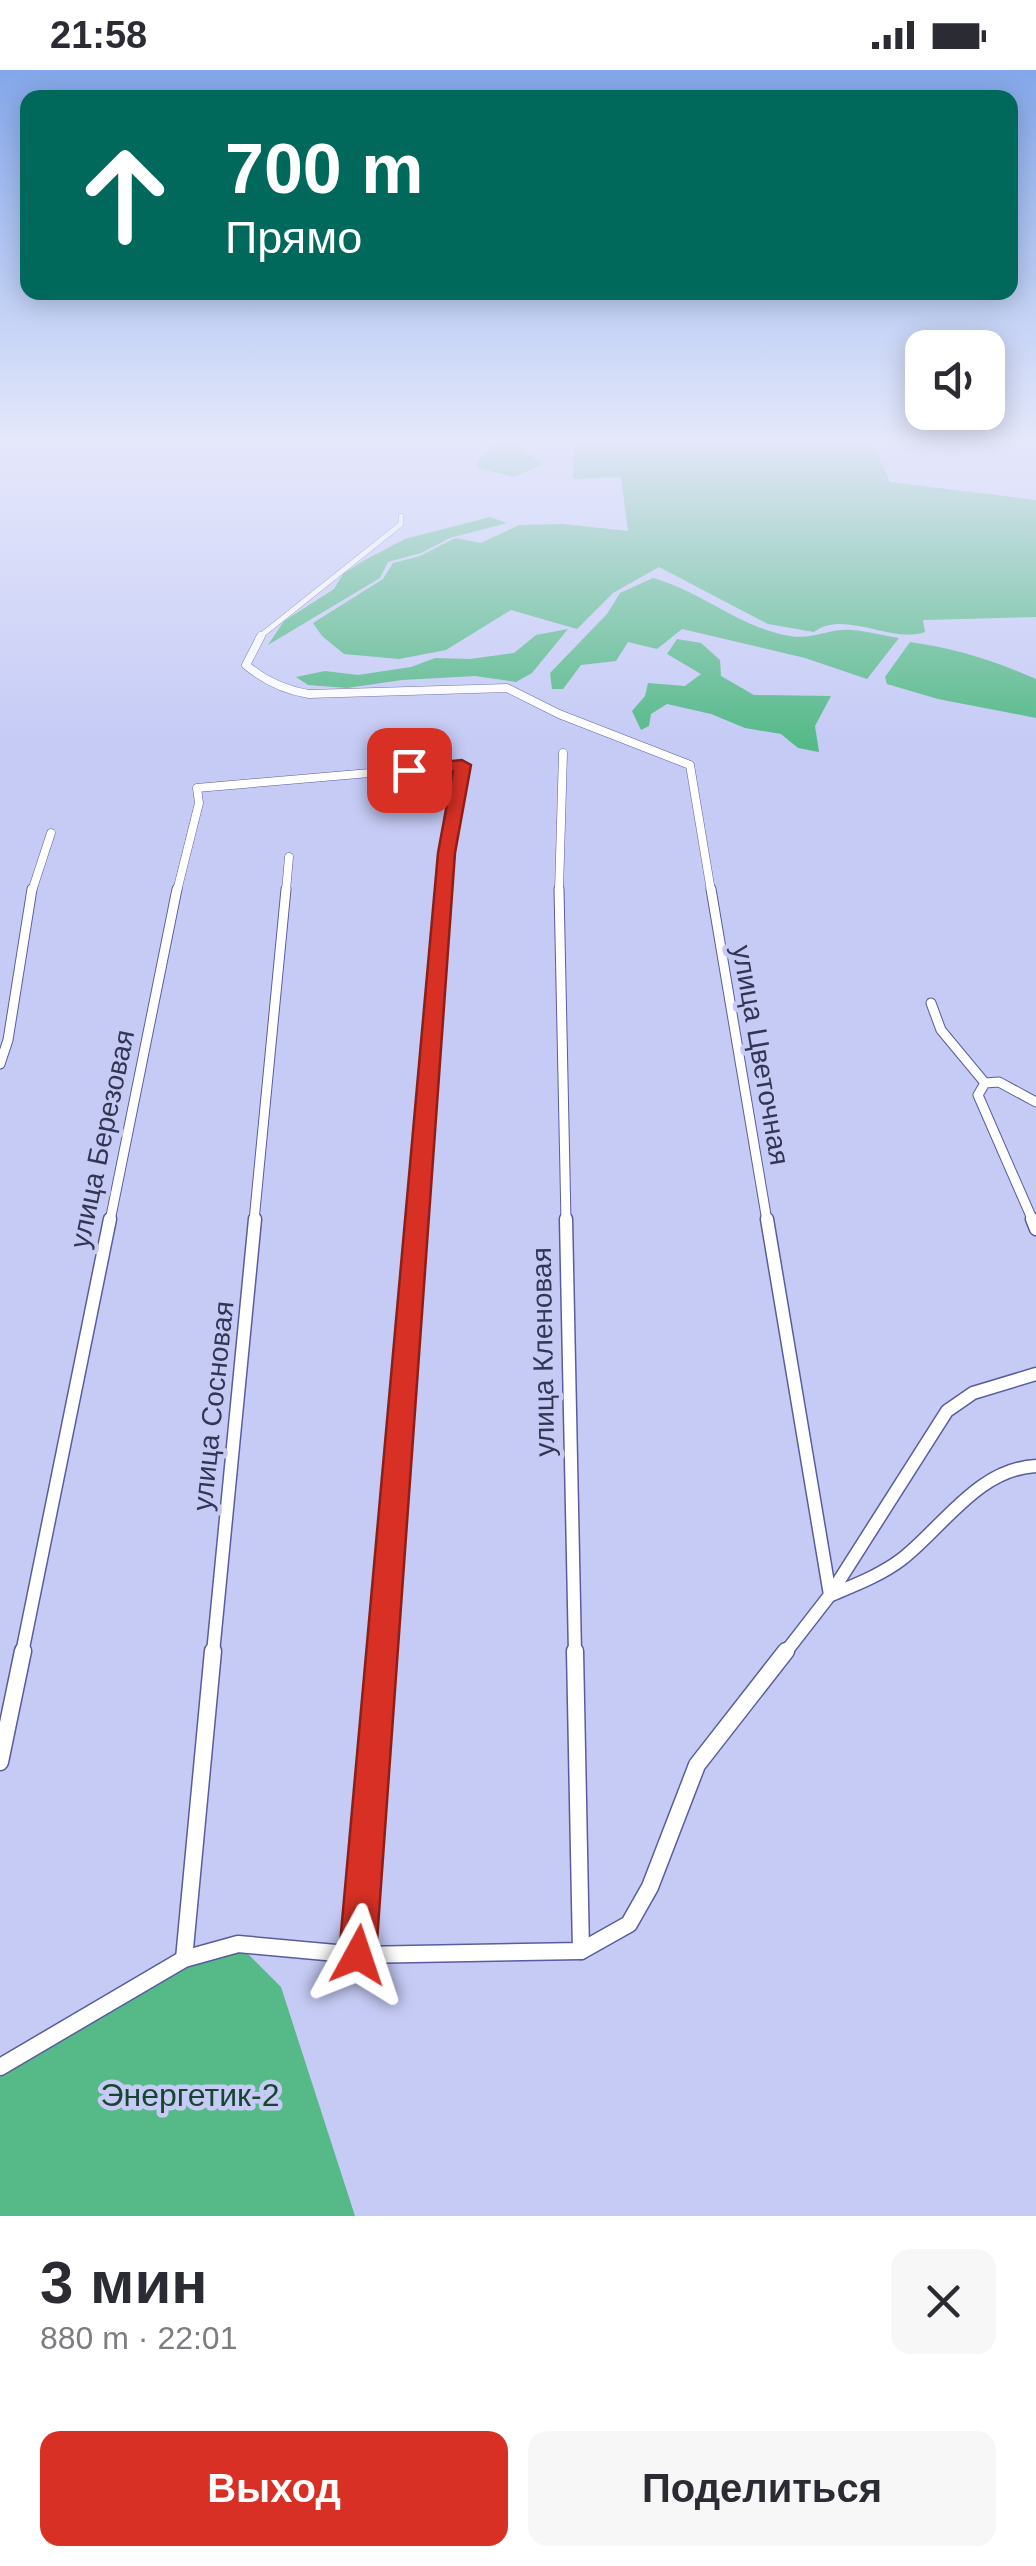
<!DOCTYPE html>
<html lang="ru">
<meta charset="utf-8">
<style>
body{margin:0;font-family:Arial,sans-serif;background:#f7f7f7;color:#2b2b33;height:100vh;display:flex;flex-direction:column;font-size:38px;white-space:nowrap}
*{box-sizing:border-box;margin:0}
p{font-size:32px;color:#7c7c81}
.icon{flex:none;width:55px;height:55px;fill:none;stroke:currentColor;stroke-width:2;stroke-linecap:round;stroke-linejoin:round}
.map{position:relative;height:2146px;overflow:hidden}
.drawer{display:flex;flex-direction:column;background:#fff;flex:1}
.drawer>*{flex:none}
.top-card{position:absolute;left:20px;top:20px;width:998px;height:210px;border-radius:20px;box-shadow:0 5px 25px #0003;background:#00695c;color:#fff;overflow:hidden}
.fabs{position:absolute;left:905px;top:260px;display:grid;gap:20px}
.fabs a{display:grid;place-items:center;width:100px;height:100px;border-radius:20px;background:#fff;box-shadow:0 5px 25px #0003;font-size:50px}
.pin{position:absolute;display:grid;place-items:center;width:85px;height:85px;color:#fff;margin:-42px;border-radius:20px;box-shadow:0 5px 15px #0006}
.me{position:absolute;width:110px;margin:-55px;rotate:5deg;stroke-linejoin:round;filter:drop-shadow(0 0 8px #0008)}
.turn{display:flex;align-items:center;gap:35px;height:210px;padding:0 40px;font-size:45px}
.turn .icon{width:130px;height:130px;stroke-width:2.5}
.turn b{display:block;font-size:70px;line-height:85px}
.round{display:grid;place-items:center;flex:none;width:105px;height:105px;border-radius:20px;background:#f7f7f7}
.overview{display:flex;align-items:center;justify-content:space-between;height:170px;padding:0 40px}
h1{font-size:60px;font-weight:700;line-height:75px}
.cta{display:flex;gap:20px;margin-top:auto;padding:20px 40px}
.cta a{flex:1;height:115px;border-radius:20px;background:#d93025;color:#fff;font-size:40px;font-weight:700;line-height:115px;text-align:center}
.cta a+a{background:#f7f7f7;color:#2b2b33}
.status{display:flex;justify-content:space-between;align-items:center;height:70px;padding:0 50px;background:#fff;direction:ltr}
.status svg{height:28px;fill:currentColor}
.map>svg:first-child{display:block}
.green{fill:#55b988}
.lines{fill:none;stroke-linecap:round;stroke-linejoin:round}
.street-far4-casing{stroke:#595d9d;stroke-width:6}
.street-far3-casing{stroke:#595d9d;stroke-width:9}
.street-far2-casing{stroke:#595d9d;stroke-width:11}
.street-far1-casing{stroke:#595d9d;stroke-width:15}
.street-casing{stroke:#595d9d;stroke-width:19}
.street-far4{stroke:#fff;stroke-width:5}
.street-far3{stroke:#fff;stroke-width:8}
.street-far2{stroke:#fff;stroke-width:9}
.street-far1{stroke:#fff;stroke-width:12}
.street{stroke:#fff;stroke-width:16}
.route{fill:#d93025;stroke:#8d1f18;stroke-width:2.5}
.labels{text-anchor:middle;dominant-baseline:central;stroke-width:9;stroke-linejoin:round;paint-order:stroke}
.street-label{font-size:28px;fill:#333653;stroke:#c6cbf6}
.near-park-label{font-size:32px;fill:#174630;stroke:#c6cbf6}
</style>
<div class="status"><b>21:58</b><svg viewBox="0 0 49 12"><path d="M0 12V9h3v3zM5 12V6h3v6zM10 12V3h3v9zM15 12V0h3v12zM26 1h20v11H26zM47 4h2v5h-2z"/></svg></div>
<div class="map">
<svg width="1036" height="2146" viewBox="0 0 1036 2146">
<rect width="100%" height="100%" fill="#c6cbf6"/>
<g class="green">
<polygon points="497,373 514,373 543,394 514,407 477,398 479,389"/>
<path d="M575,373H872L890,412L1036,430V547L923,550L925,562C892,574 843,539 814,562L768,554L659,497L613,523L577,559L511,540L446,580L399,589L344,584L322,566L313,553L383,509L393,493L420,486L455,468L481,473L519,455L563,454L628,461L621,407L573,409Z"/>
<polygon points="490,447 507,453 450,468 421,483 388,492 380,508 268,575 284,551 334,519 343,504 363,491 405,469"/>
<path d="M653,508C701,521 740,558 790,566C813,570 830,558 852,560C868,561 884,566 899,568L867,609L805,588L682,559L657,579L628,572L616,591L581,595L563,619H552L550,603L607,544L620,523Z"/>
<polygon points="568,559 532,603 516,612 475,606 402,610 347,618 308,615 296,607 325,601 358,605 411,597 435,588 470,589 514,583 536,565"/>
<polygon points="677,569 701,573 720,590 721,606 754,625 831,626 815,656 819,682 798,678 781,664 745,658 711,644 667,634 651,644 649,656 641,660 632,641 645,626 648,613 685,616 701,604 667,584"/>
<path d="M910,572C954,578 995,591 1036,609V648L938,629L887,614L885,607Z"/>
<polygon points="238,1874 281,1917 355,2146 0,2146 0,1997 184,1889"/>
</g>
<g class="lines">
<g class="street-far4-casing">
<polyline id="street-far4" points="258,568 401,454 401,446"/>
</g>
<g class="street-far3-casing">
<g id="street-far3">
<path d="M261,566L246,595C265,611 285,620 309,624L507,618L559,644L690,695L711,821"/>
<polyline points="32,821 51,763"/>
<polyline points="177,821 199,733 197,718 462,695 443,821"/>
<polyline points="286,821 289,787"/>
<polyline points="559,821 563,683"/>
</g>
</g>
<g class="street-far2-casing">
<g id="street-far2">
<polyline points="559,819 566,1151"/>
<polyline points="711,819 767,1151"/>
<polyline points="931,933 941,960 985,1013"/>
<polyline points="0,994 8,970 32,819"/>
<polyline points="110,1151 177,819"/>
<polyline points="254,1151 286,819"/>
<polyline points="417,1151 443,819"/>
<polyline points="1033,1151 978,1025 985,1013 999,1012 1036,1032"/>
</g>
</g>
<g class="street-far1-casing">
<g id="street-far1">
<polyline points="566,1149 575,1583"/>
<polyline points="767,1149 830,1525 785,1583"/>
<polyline points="1032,1149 1036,1159"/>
<polyline points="830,1525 947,1341 973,1323 1036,1304"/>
<path d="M831,1525C855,1515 881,1505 902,1489C944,1456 978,1399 1036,1396"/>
<polyline points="22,1583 110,1149"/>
<polyline points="213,1583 255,1149"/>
<polyline points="382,1583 417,1149"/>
</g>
</g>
<g class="street-casing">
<g id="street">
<polyline points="575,1581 581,1881"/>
<polyline points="0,1692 23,1581"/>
<polyline points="358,1885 382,1581"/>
<polyline points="184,1889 213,1581"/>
<polyline points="0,1997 184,1889 238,1874 358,1885 581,1881 629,1854 650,1817 697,1695 786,1581"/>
</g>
</g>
<use href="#street-far4" class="street-far4"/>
<use href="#street-far3" class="street-far3"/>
<use href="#street-far2" class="street-far2"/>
<use href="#street-far1" class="street-far1"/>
<use href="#street" class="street"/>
</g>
<linearGradient id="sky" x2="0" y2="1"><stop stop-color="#83a7ea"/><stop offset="0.55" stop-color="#e5e8fb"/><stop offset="1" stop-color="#e5e8fb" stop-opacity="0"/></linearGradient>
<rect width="1036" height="674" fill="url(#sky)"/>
<polygon class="route" points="462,690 471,695 455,783 376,1885 370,1898 358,1904 345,1898 339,1885 438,783 453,701 409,704 401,700 409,695"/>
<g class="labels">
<g class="street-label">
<text transform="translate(761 985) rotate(80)">улица Цветочная</text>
<text transform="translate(102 1069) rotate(-78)">улица Березовая</text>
<text transform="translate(543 1282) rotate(-91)">улица Кленовая</text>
<text transform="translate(213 1336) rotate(-84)">улица Сосновая</text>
</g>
<g class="near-park-label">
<text x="190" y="2025">Энергетик-2</text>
</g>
</g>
</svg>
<div class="fabs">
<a><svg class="icon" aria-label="sound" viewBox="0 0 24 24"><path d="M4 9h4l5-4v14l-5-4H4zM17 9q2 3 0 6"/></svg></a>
</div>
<div class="pin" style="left:409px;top:700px;background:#d93025"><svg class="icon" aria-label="arrive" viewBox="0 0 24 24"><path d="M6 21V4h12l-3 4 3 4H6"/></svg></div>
<svg class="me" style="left:358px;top:1885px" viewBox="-20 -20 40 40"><path d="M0-17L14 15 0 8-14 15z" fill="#d93025" stroke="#fff" stroke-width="4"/></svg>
<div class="top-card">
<div class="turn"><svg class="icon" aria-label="ahead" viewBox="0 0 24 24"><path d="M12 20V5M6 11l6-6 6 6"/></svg><div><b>700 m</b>Прямо</div></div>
</div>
</div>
<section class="drawer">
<div class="overview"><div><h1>3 мин</h1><p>880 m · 22:01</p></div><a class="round"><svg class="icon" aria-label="close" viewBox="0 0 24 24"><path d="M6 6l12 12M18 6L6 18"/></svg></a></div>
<div class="cta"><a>Выход</a><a>Поделиться</a></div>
</section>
